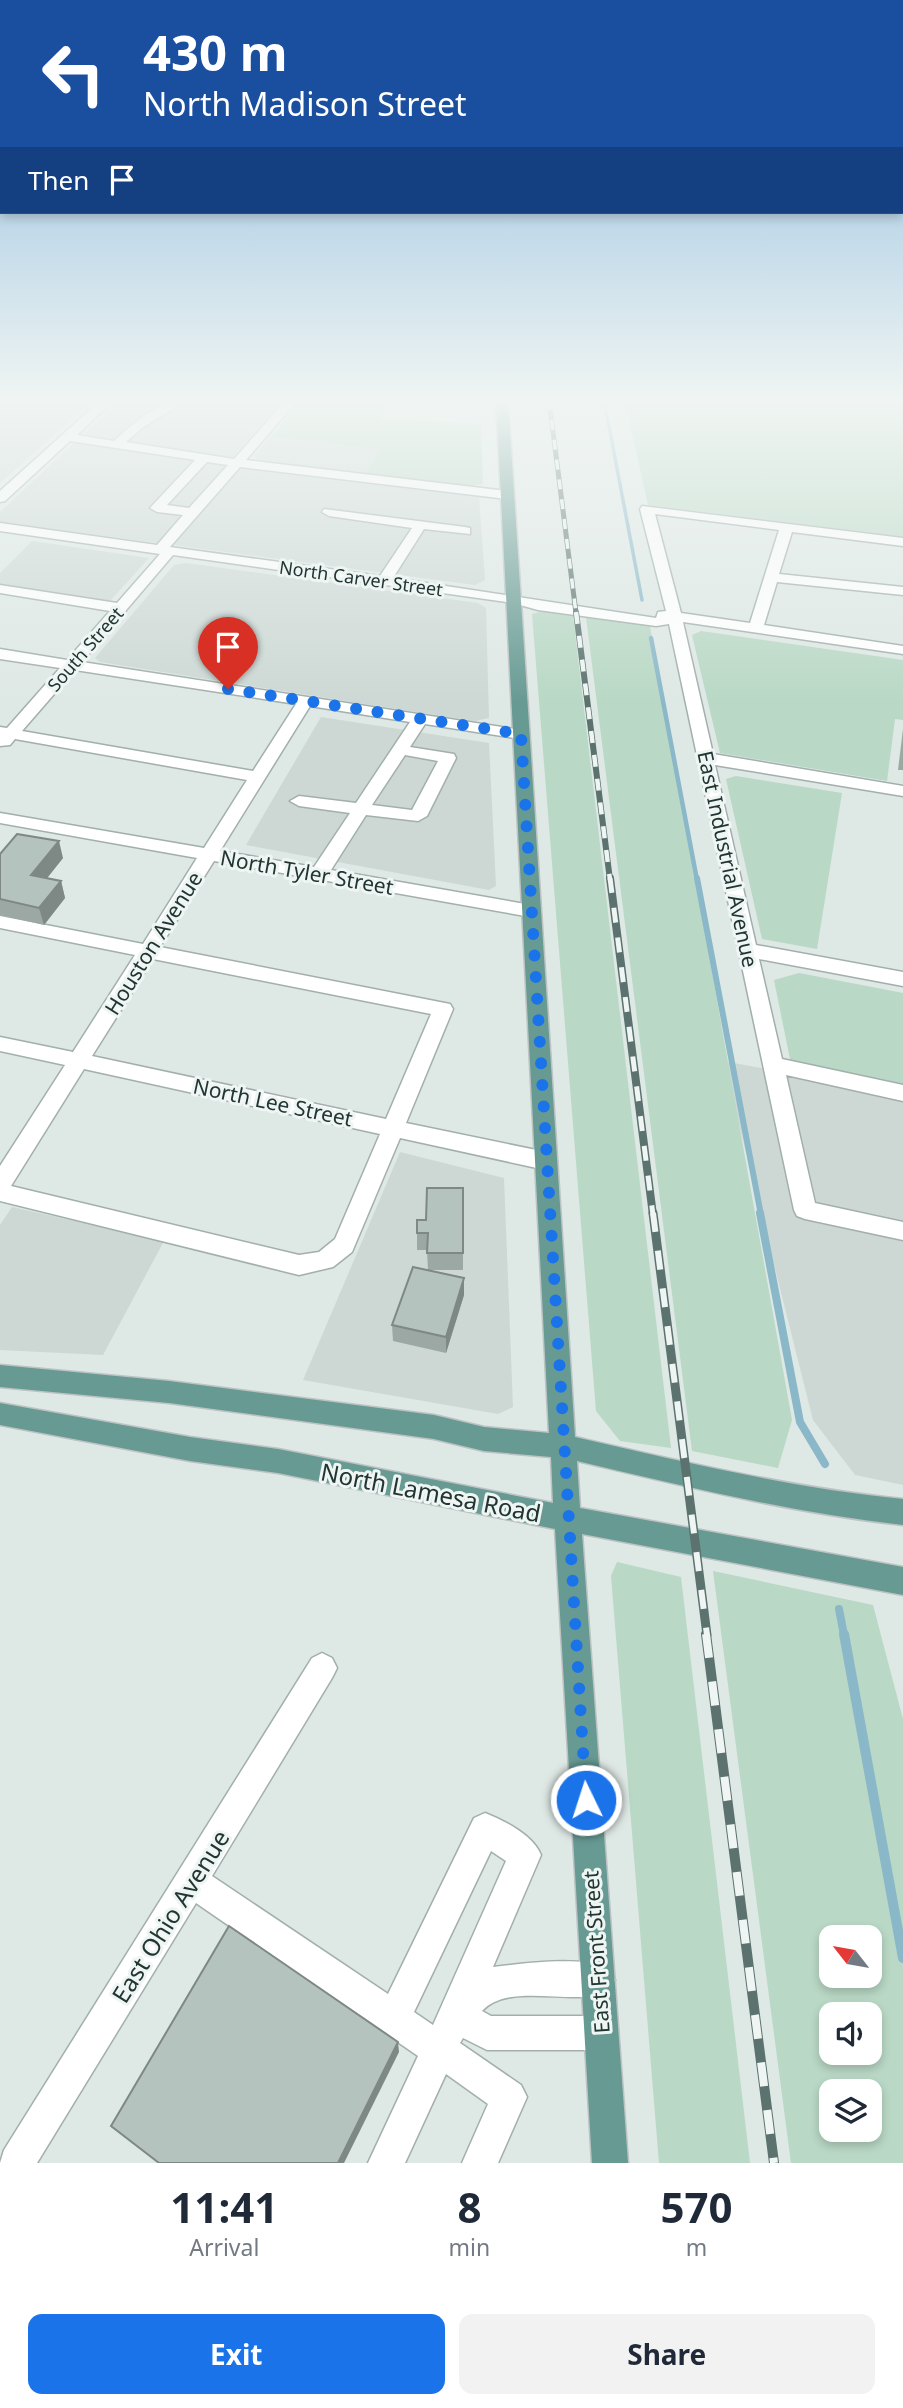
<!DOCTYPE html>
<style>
body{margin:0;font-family:"Noto Sans",sans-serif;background:#f2f2f3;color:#1f2937;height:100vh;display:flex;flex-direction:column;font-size:26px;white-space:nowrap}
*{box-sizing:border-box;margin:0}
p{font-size:23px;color:#747a83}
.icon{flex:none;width:38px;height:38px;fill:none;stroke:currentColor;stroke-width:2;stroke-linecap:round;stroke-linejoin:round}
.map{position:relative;height:2163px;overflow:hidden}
.panel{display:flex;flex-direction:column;background:#fff;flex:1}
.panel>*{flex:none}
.guide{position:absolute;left:0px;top:0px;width:903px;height:214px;box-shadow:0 4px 10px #0003;background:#1a4fa0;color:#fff;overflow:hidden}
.needle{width:46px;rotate:301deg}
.controls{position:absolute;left:819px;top:1925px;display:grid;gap:14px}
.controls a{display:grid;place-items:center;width:63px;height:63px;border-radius:14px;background:#fff;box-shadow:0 4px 10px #0003;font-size:35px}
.pin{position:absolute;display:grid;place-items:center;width:60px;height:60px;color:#fff;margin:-72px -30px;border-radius:50% 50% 50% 0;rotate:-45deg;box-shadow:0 0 7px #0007}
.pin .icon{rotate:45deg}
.me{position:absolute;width:77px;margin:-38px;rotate:356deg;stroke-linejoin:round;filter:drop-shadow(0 0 5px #0008)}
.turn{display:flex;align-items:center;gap:24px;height:147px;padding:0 28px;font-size:32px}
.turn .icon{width:91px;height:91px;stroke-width:2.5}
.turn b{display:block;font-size:49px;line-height:60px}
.then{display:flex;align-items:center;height:66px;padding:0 28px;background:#0003;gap:14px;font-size:26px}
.eta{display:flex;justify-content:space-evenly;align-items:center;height:119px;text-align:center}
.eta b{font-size:42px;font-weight:700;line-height:49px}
.primary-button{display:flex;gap:14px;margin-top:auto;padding:14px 28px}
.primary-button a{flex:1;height:80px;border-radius:14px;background:#1a73e8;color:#fff;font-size:28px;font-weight:700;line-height:80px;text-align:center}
.primary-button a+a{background:#f2f2f3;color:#1f2937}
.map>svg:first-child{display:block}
.built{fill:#cdd8d4}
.green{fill:#b9d8c5;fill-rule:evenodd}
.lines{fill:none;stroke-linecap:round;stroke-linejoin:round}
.stream-far4{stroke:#8bb8c9;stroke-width:3.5}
.stream-far3{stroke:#8bb8c9;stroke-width:4.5}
.stream-far2{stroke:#8bb8c9;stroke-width:6}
.stream-far1{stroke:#8bb8c9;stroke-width:8}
.stream{stroke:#8bb8c9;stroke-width:10}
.minor-casing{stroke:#a2afac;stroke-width:3}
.major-casing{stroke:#bcc3c2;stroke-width:3}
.minor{fill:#fff;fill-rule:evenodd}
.major{fill:#679a93;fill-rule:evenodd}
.rail-far4-casing{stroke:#5b726f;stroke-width:5}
.rail-far3-casing{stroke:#5b726f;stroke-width:6}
.rail-far2-casing{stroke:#5b726f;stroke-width:8}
.rail-far1-casing{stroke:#5b726f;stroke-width:9}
.rail-casing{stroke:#5b726f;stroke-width:10}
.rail-far4{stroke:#eef5f3;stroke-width:3.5;stroke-dasharray:10;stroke-linecap:butt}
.rail-far3{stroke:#eef5f3;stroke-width:4.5;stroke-dasharray:12;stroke-linecap:butt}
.rail-far2{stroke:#eef5f3;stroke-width:5;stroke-dasharray:15;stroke-linecap:butt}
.rail-far1{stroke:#eef5f3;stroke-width:6;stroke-dasharray:19;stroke-linecap:butt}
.rail{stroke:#eef5f3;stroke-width:8;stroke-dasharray:24;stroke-linecap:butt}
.wall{fill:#9ba8a3}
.shaded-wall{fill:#7e8885}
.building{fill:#b4c3be;stroke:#7e8885;stroke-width:2}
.route{stroke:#1a73e8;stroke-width:12;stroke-dasharray:0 21.6}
.labels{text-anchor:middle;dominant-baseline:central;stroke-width:6;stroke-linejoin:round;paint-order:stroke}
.far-street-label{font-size:18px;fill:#213633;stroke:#eef5f3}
.street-label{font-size:21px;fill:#213633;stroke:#eef5f3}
.near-street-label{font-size:24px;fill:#213633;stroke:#eef5f3}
</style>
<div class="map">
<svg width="903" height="2163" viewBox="0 0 903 2163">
<rect width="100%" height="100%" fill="#dee8e5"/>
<g class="built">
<polygon points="0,400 93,400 0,483"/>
<polygon points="121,400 282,400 224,467 479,497 485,580 475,585 0,522 0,512"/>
<polygon points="271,437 381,449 365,474 260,462 254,456"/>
<polygon points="32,541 149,558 109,602 0,586 0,573"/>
<polygon points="186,563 478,603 486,608 489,718 475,721 365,704 100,662 95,658 174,565"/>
<polygon points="321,717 489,743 496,886 489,890 246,845"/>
<polygon points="723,1061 903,1094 903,1485 855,1475 813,1420"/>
<polygon points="400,1152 504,1178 513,1407 498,1414 303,1380"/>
<polygon points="12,1207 164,1241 103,1355 0,1350 0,1225"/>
</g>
<g class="green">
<polygon points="302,400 386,400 380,419 481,424 483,484 470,486 365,474 381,449 271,437"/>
<polygon points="625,400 903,400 903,537 648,505"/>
<polygon points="542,611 573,615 671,1448 620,1441 596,1411 532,614"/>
<polygon points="586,617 650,626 792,1420 778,1468 692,1451"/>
<polygon points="701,631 903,660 903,720 895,719 887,781 720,753 692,635"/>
<polygon points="736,776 842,793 817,949 762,939 726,779"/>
<polygon points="799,973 903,993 903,1087 791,1064 774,980"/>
<polygon points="617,1562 681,1577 750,2163 659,2163 611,1576"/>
<path d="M713,1571L873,1605L903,1719V2163H791ZM831,1937H870V1976H831ZM831,2014H870V2053H831ZM831,2091H870V2130H831Z"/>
</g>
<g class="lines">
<polyline class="stream-far4" points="604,400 642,600"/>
<polyline class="stream-far3" points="651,638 697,880"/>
<polyline class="stream-far2" points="697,878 761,1215"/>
<g class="stream-far1">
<polyline points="760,1213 800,1422 825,1464"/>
<polyline points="839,1609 844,1635"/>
</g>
<polyline class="stream" points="844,1634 903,1958"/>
<g class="minor-casing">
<g id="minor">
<path d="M101,400H114L77,435L114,441C134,423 159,400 187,400L142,428L126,442L234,459L286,400H298L246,460L507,491L513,495L507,499L240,467L170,547L380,576L412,528L329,516L322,512L324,509L465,527L470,528V534L424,529L393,578L656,618L658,612L666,611L640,509L642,506L903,538V546L792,532L779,574L903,587V595L777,582L764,625L903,646V654L683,622L713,754L903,786V796L715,765L756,945L903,972V986L759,959L782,1059L903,1085V1101L786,1075L815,1203L903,1222V1240L805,1219L797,1216L794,1210L669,624L656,626L538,610L513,603L173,555L82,662L527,731L529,734L521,739L425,724L410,747L454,754L456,758L427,816L418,821L366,815L331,870L531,905L540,911L531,917L214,861L160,947L450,1004L453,1009L406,1123L546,1152L554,1155L557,1161L554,1167L546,1170L400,1138L352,1252L333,1267L299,1275L0,1201V1166L65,1065L0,1051V1037L73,1052L135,955L0,928V916L143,944L197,858L0,823V813L204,848L247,780L15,739L10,745L0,746V727L7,728L60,668L0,659V649L67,660L110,611L0,593V585L117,603L160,554L0,531V523L157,545L183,515L157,512L150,508L195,460L70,441L5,501L0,502V491ZM207,462L228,465L189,508L167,505ZM655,514L779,530L750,623L681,613ZM75,670L296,704L253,771L22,731ZM310,706L410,722L356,803L299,796L290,801L299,806L350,813L314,867L220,851ZM405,755L438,761L412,810L372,805ZM153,959L431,1014L386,1119L92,1056ZM84,1069L380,1134L335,1239L319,1252L299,1255L11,1186Z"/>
<path d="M322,1653L332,1658L337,1668L332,1678L212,1876L388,1994L474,1818L485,1813C505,1821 533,1835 541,1855L493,1967C525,1963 581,1956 610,1968L615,1980L610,1992C574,2007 509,1981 482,2011L491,2016H601L613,2021L618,2033L613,2045L601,2050H487L463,2038L460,2043L521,2085L527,2097L498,2163H462L488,2104L446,2074L405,2163H368L418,2056L196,1903L37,2163H0L4,2150L312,1658ZM491,1851L506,1861L433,2025L414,2012Z"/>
</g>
</g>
<g class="major-casing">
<path id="major" d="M496,400H508L575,1437C683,1462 793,1488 903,1499V1525C793,1513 684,1486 577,1461L580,1508L903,1567V1595L582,1534L628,2163H592L555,1529L278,1473L190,1461L0,1425V1403L190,1437L278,1449L553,1503L551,1457L484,1451L434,1439L169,1403L0,1387V1365L169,1381L434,1415L484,1427L549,1433Z"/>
</g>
<use href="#minor" class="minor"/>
<use href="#major" class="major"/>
<g class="rail-far4-casing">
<polyline id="rail-far4" points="549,400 576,613"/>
</g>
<g class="rail-far3-casing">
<polyline id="rail-far3" points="576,612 610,880"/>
</g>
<g class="rail-far2-casing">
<polyline id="rail-far2" points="610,878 653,1215"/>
</g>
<g class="rail-far1-casing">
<polyline id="rail-far1" points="653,1213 707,1635"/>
</g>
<g class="rail-casing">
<polyline id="rail" points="706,1634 774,2163"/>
</g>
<use href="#rail-far4" class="rail-far4"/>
<use href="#rail-far3" class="rail-far3"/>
<use href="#rail-far2" class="rail-far2"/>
<use href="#rail-far1" class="rail-far1"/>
<use href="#rail" class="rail"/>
</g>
<g class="wall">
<polygon points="903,729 903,770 898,770"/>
<polygon points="0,854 63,858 47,878 61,881 65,898 44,925 0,915"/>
<polygon points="463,1188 463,1270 428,1270 464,1295 446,1353 393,1341 392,1325 428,1270 427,1250 417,1250 417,1233 426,1220"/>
</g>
<g class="shaded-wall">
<polygon points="59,841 63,858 36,892 31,875"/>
<polygon points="61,881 65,898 44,925 39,908"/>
<polygon points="464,1278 464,1295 446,1353 446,1337"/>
<polygon points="398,2042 399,2052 344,2163 338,2163"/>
</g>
<g class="building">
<polygon points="17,834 59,841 31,875 61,881 39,908 0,899 0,854"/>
<polygon points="427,1188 463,1188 463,1253 427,1253 428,1233 417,1233 417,1220 426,1220"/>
<polygon points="413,1267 464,1278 446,1337 392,1325"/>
<polygon points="229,1926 398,2042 338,2163 159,2163 111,2126"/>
</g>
<linearGradient id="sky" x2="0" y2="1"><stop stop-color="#83b6dc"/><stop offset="0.57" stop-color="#f0f5f3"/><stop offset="1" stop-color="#f0f5f3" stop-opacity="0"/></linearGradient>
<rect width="903" height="703" fill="url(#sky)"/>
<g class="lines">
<polyline class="route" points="228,689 521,734 586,1800"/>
</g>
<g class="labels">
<g class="far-street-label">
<text transform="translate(361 578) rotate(8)">North Carver Street</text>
<text transform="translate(85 649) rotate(-49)">South Street</text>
</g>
<g class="street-label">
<text transform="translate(728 859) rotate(78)">East Industrial Avenue</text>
<text transform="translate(307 872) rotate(10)">North Tyler Street</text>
<text transform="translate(153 943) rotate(-58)">Houston Avenue</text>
<text transform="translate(273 1102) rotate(12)">North Lee Street</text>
<text transform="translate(596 1952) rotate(-94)">East Front Street</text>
</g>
<g class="near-street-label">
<text transform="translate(431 1492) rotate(11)">North Lamesa Road</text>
<text transform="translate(170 1916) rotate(-58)">East Ohio Avenue</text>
</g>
</g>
</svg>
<div class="controls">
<a><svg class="needle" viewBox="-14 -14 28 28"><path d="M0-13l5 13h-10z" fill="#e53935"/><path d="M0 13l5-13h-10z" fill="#747a83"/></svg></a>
<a><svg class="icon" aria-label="sound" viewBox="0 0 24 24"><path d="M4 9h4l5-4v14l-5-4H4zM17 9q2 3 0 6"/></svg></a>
<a><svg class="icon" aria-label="layers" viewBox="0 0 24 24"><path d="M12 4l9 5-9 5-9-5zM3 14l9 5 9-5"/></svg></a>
</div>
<div class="pin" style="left:228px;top:689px;background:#d93025"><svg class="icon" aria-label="arrive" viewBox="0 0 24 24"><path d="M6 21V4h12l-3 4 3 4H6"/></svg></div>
<svg class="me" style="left:586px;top:1800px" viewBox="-20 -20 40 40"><circle r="17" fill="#1a73e8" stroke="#fff" stroke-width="3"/><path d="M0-11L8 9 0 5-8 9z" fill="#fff"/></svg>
<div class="guide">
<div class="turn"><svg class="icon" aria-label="left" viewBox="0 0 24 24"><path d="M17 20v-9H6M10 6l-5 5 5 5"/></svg><div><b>430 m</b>North Madison Street</div></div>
<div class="then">Then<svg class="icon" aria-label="arrive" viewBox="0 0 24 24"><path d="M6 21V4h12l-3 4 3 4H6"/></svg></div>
</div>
</div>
<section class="panel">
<div class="eta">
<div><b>11:41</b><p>Arrival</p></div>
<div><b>8</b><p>min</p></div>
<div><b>570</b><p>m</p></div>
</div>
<div class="primary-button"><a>Exit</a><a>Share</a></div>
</section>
